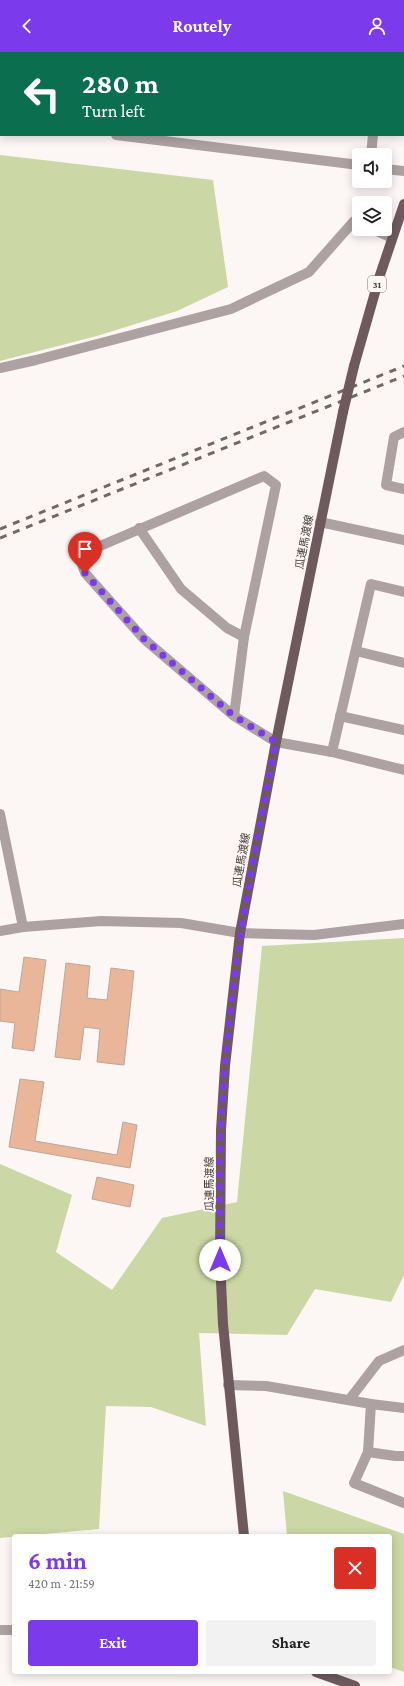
<!DOCTYPE html>
<meta charset="utf-8">
<style>
body{margin:0;font-family:"Crimson Pro","Noto Sans JP",serif;background:#f2f2f2;color:#222;height:100vh;display:flex;flex-direction:column;font-size:15px;white-space:nowrap}
*{box-sizing:border-box;margin:0}
p{font-size:13px;color:#767676}
.icon{flex:none;width:22px;height:22px;fill:none;stroke:currentColor;stroke-width:2;stroke-linecap:round;stroke-linejoin:round}
.map{position:relative;flex:1;overflow:hidden}
.details{position:absolute;left:12px;top:1482px;width:380px;height:140px;display:flex;flex-direction:column;background:#fff;border-radius:4px;box-shadow:0 2px 10px #0003}
.details>*{flex:none}
.hud{position:absolute;left:0px;top:0px;width:404px;height:84px;box-shadow:0 2px 10px #0003;background:#0b6e4f;color:#fff;overflow:hidden}
.tools{position:absolute;left:352px;top:96px;display:grid;gap:8px}
.tools a{display:grid;place-items:center;width:40px;height:40px;border-radius:4px;background:#fff;box-shadow:0 2px 10px #0003;font-size:20px}
.pin{position:absolute;display:grid;place-items:center;width:34px;height:34px;color:#fff;margin:-41px -17px;border-radius:50% 50% 50% 0;rotate:-45deg;box-shadow:0 0 4px #0007}
.pin .icon{rotate:45deg}
.me{position:absolute;width:44px;margin:-22px;rotate:0deg;stroke-linejoin:round;filter:drop-shadow(0 0 3px #0008)}
.turn{display:flex;align-items:center;gap:14px;height:84px;padding:0 16px;font-size:18px}
.turn .icon{width:52px;height:52px;stroke-width:2.5}
.turn b{display:block;font-size:28px;line-height:34px}
.round{display:grid;place-items:center;flex:none;width:42px;height:42px;border-radius:4px;background:#f2f2f2}
.headline{display:flex;align-items:center;justify-content:space-between;height:68px;padding:0 16px}
h1{font-size:24px;font-weight:700;line-height:30px;color:#7c3aed}
.action{display:flex;gap:8px;margin-top:auto;padding:8px 16px}
.action a{flex:1;height:46px;border-radius:4px;background:#7c3aed;color:#fff;font-size:16px;font-weight:700;line-height:46px;text-align:center}
.action a+a{background:#f2f2f2;color:#222}
header{display:flex;justify-content:space-between;align-items:center;height:52px;padding:0 16px;background:#7c3aed;color:#fff;font-size:18px;font-weight:700}
.map>svg:first-child{display:block}
.green{fill:#cbd7a4}
.building{fill:#eab69a;stroke:#bca69a}
.lines{fill:none;stroke-linecap:round;stroke-linejoin:round}
.minor{stroke:#ada1a3;stroke-width:10}
.tertiary{stroke:#ada1a3;stroke-width:10}
.primary{stroke:#6e5a5e;stroke-width:10}
.rail{stroke:#726965;stroke-width:3;stroke-dasharray:7 7;stroke-linecap:butt}
.primary-bridge{stroke:#6e5a5e;stroke-width:10}
.route{stroke:#7c3aed;stroke-width:7;stroke-dasharray:0 12.6}
.labels{text-anchor:middle;dominant-baseline:central;stroke-width:4;stroke-linejoin:round;paint-order:stroke}
.shield{fill:#fcf7f4;stroke:#7a726e;stroke-width:1}
.shield-label{font-size:10px;font-weight:bold;fill:#433935}
.street-label{font-size:11px;fill:#433935;stroke:#fcf7f4}
</style>
<header><svg class="icon" aria-label="back" viewBox="0 0 24 24"><path d="M15 5l-7 7 7 7"/></svg>Routely<svg class="icon" aria-label="person" viewBox="0 0 24 24"><circle cx="12" cy="8" r="4"/><path d="M4 21q1-7 8-7t8 7"/></svg></header>
<div class="map">
<svg width="404" height="1634" viewBox="0 0 404 1634">
<rect width="100%" height="100%" fill="#fcf7f4"/>
<g class="green">
<polygon points="0,0 134,0 1,1 1,31"/>
<polygon points="0,103 213,128 228,235 177,259 97,284 0,309"/>
<polygon points="404,886 404,1223 391,1250 315,1237 287,1283 199,1281 206,1374 151,1355 106,1354 99,1477 0,1486 0,1112 72,1143 56,1200 112,1238 162,1166 237,1150 262,894"/>
<polygon points="283,1439 404,1482 404,1620 390,1615 390,1484 287,1484"/>
</g>
<g class="building">
<polygon points="24,905 46,908 34,999 12,996 15,971 0,969 0,937 19,940"/>
<polygon points="66,911 90,914 87,946 107,948 111,916 134,919 124,1013 97,1010 100,977 84,975 80,1008 55,1005"/>
<polygon points="20,1027 44,1030 35,1089 117,1103 123,1070 137,1073 130,1116 9,1095"/>
<polygon points="97,1125 134,1133 130,1155 92,1147"/>
</g>
<g class="lines">
<g class="minor">
<polyline points="181,0 189,1"/>
<polyline points="347,1 347,0"/>
<polyline points="371,103 373,83"/>
<polyline points="372,177 392,186"/>
<polyline points="0,316 36,308 231,257 309,220 354,169 359,171"/>
<polyline points="404,380 394,385 386,433 404,437"/>
<polyline points="139,476 181,537 227,576 244,585"/>
<polyline points="356,599 404,611"/>
<polyline points="234,664 244,585 276,433 264,424 79,503 85,521 144,587 234,664 276,690 332,700 404,718"/>
<polyline points="340,664 404,678"/>
<polyline points="332,700 371,532 404,540"/>
<polyline points="0,762 23,875"/>
<polyline points="0,879 23,875 101,869 181,871 240,881 314,883 404,872"/>
<polyline points="349,1348 379,1309 404,1298"/>
<polyline points="371,1352 368,1400 354,1431 404,1451"/>
<polyline points="368,1400 395,1404 404,1404"/>
</g>
<g class="tertiary">
<polyline points="0,69 1,69"/>
<polyline points="116,83 359,113"/>
<polyline points="385,117 404,119"/>
<polyline points="320,470 404,488"/>
<polyline points="228,1333 266,1334 371,1352 404,1356"/>
<polyline points="0,1578 14,1578"/>
</g>
<g class="primary">
<polyline points="354,314 380,223 404,152"/>
<polyline points="244,1484 223,1272 220,1208 221,1078 225,1014 240,881 276,690 343,360"/>
<polyline points="316,1620 355,1634"/>
</g>
<g class="rail">
<polyline points="0,477 404,314"/>
<polyline points="0,486 404,324"/>
</g>
<polyline class="primary-bridge" points="343,360 354,314"/>
</g>
<g class="lines">
<path class="route" d="M85,521L144,587L234,664L276,690C251,818 226,947 221,1078C219,1121 220,1165 220,1208"/>
</g>
<g class="labels">
<rect class="shield" x="368" y="224" width="18" height="16" rx="3"/>
<g class="shield-label">
<text x="377" y="232">31</text>
</g>
<g class="street-label">
<text transform="translate(304 490) rotate(-79)">瓜連馬渡線</text>
<text transform="translate(241 808) rotate(-80)">瓜連馬渡線</text>
<text transform="translate(209 1132) rotate(-90)">瓜連馬渡線</text>
</g>
</g>
</svg>
<div class="tools">
<a><svg class="icon" aria-label="sound" viewBox="0 0 24 24"><path d="M4 9h4l5-4v14l-5-4H4zM17 9q2 3 0 6"/></svg></a>
<a><svg class="icon" aria-label="layers" viewBox="0 0 24 24"><path d="M12 4l9 5-9 5-9-5zM3 14l9 5 9-5"/></svg></a>
</div>
<div class="pin" style="left:85px;top:521px;background:#d93025"><svg class="icon" aria-label="arrive" viewBox="0 0 24 24"><path d="M6 21V4h12l-3 4 3 4H6"/></svg></div>
<svg class="me" style="left:220px;top:1208px" viewBox="-20 -20 40 40"><circle r="19" fill="#fff"/><path d="M0-13L10 11 0 6-10 11z" fill="#7c3aed"/></svg>
<div class="hud">
<div class="turn"><svg class="icon" aria-label="left" viewBox="0 0 24 24"><path d="M17 20v-9H6M10 6l-5 5 5 5"/></svg><div><b>280 m</b>Turn left</div></div>
</div>
<section class="details">
<div class="headline"><div><h1>6 min</h1><p>420 m · 21:59</p></div><a class="round" style="background:#d93025;color:#fff"><svg class="icon" aria-label="close" viewBox="0 0 24 24"><path d="M6 6l12 12M18 6L6 18"/></svg></a></div>
<div class="action"><a>Exit</a><a>Share</a></div>
</section>
</div>
